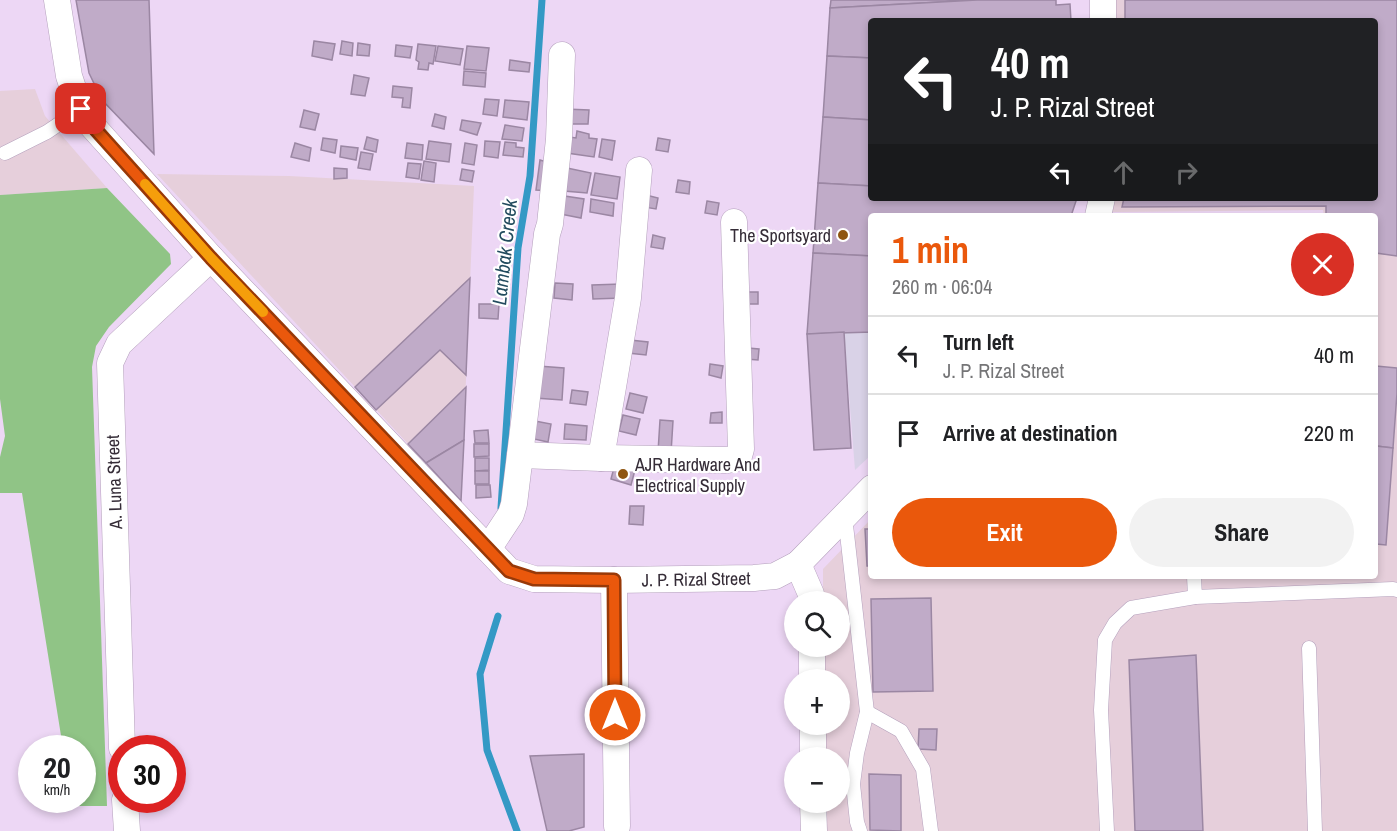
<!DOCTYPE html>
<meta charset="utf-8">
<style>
body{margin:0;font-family:"Archivo Narrow",sans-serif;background:#f2f2f2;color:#202124;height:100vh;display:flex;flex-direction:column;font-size:22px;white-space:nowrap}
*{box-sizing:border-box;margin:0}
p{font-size:20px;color:#757577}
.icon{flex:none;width:33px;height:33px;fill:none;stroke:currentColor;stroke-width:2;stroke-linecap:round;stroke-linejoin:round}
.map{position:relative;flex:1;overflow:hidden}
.panel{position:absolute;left:868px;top:213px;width:510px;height:366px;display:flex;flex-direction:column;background:#fff;border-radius:6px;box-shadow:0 3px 9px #0003}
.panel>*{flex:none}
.top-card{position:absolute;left:868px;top:18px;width:510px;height:183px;border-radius:6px;box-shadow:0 3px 9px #0003;background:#202124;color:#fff;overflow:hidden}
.tools{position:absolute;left:784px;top:591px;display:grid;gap:12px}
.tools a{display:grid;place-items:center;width:66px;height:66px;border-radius:50%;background:#fff;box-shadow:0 3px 9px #0003;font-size:30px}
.speed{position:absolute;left:18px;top:735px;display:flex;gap:12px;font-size:30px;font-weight:700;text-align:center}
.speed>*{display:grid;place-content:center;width:78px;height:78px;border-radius:50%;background:#fff;box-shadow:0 3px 9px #0003;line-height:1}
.speed small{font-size:15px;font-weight:400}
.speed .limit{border:9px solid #d22;background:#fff;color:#111}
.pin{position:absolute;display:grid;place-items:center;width:51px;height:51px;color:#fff;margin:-26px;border-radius:12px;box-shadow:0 3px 9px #0006}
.me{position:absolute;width:66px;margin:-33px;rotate:0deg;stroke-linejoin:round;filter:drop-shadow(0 0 4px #0008)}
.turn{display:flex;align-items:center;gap:21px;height:126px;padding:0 24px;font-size:27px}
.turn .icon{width:78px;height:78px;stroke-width:2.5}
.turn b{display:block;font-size:42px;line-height:51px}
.lanes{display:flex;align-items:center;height:57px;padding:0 24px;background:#0003;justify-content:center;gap:30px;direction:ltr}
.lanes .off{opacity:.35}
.round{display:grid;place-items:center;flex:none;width:63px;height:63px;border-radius:32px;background:#f2f2f2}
.headline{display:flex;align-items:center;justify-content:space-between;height:102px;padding:0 24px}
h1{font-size:36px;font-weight:700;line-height:45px;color:#ea580c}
.button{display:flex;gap:12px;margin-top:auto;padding:12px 24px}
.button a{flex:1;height:69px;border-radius:36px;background:#ea580c;color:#fff;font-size:24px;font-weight:700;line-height:69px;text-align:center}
.button a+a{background:#f2f2f2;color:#202124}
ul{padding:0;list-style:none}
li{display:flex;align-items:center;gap:18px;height:78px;padding:0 24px;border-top:2px solid #e0e0e0}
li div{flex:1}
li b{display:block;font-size:22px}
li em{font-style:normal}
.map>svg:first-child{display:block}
.industrial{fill:#e6cfdb}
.education{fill:#d9d2e7}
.green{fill:#90c486}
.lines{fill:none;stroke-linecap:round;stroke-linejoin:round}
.stream{stroke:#3499c5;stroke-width:7}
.building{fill:#c0abc8;stroke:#9b87a3;stroke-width:1.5}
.service-casing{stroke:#b4a0bc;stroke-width:15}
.minor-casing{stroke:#b4a0bc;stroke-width:27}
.service{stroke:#fff;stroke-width:14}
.minor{stroke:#fff;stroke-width:26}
.route-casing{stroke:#983908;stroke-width:15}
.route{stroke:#ea580c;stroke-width:10}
.slow{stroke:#f59e0b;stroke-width:10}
.poi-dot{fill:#8f5510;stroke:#fff;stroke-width:2}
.labels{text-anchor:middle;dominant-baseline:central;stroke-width:4.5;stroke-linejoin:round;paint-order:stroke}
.poi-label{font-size:18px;fill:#352c37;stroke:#fff;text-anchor:end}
.street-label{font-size:18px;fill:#352c37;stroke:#fff}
.water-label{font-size:20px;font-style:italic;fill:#224b5e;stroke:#fff}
</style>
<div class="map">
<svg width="1397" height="831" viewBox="0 0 1397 831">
<rect width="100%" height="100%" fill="#edd7f5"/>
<g class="industrial">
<polygon points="1112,0 1397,0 1397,831 822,831 822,803 840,802 840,758 822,757 822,725 840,724 840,680 823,679 823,647 840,646 840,602 823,601 823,569 871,519 872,576 1376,576 1376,216 1324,216 1323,210 1112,212 1115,198 1376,198 1376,21 1113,21"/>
<polygon points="35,89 45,116 107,188 0,195 0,91"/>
<polygon points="157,174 289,176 474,186 461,501"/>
</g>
<polygon class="education" points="844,332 871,332 871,455 855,470"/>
<polygon class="green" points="107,188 170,254 171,264 109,327 96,346 92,367 107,806 72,806 71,800 82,800 82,748 63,748 22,493 0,493 0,457 5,436 0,399 0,195"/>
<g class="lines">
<g class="stream">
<polyline points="501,508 518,248 530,176 542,0"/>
<polyline points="498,616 480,674 487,750 517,831"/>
</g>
</g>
<g class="building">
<polygon points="76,0 149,0 154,154 102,100 89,73"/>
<polygon points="831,0 977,0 830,8"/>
<polygon points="977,0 1056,0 1056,5 1070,4 1071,21 872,21 872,58 827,56 830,8"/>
<polygon points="1125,0 1397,0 1397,256 1376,253 1376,216 1326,216 1326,206 1122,207 1124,198 1376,198 1376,21 1125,21"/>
<polygon points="314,41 335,44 332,60 312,56"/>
<polygon points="342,41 353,43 352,56 340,54"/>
<polygon points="358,43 370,45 369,56 357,55"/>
<polygon points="418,44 436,46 433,64 429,63 428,70 418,69 419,62 416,60"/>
<polygon points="396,45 412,47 410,58 395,56"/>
<polygon points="438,46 463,49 460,65 435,61"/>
<polygon points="467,46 489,48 486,71 464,69"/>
<polygon points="827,56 872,58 872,120 823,117"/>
<polygon points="510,60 530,63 529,72 509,70"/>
<polygon points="464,71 486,73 485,87 463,85"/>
<polygon points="354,75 369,78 365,96 351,94"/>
<polygon points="393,86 412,88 410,108 402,107 403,98 392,97"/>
<polygon points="485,99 499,100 497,116 483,114"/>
<polygon points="505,100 529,102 527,120 503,117"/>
<polygon points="565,109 589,110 588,124 564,124"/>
<polygon points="304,110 319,114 315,130 300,127"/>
<polygon points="435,114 446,117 444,129 432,126"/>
<polygon points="823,117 872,120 872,186 818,183"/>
<polygon points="462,120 481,123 477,135 460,130"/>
<polygon points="505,125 524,128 522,141 502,139"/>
<polygon points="577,131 589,134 589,138 597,139 594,157 567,153 570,137 576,138"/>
<polygon points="367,137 378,140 376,152 364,149"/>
<polygon points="323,138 337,140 335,153 321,150"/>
<polygon points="658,138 670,140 668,152 656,150"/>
<polygon points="602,139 615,141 612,160 599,157"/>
<polygon points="429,141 451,144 449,162 426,159"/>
<polygon points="485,141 500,142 498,158 484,156"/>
<polygon points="505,142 516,143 516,147 524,148 523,157 503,155"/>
<polygon points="295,143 311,148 309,161 291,157"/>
<polygon points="407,143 423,145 422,160 405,158"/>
<polygon points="465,143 477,145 474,165 462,163"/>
<polygon points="341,146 358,148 356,160 340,157"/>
<polygon points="361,152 373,154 370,170 358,168"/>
<polygon points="540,160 553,164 550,191 536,190"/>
<polygon points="424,161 436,163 434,182 421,180"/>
<polygon points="408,163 421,164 419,179 406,177"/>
<polygon points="334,168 347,169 347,178 334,179"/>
<polygon points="567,168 591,173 587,193 564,191"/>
<polygon points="462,169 474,171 472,182 460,180"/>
<polygon points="595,173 620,177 617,199 591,195"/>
<polygon points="678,180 690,182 689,194 676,192"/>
<polygon points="818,183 872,186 872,198 1077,198 1071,216 872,216 872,256 813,253"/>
<polygon points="558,195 584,199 581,218 555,213"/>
<polygon points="646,195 658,198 656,209 644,207"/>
<polygon points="591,199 614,203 613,216 590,212"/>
<polygon points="707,201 719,203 717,215 705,213"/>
<polygon points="653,235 665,238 663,249 651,247"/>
<polygon points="813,253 872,256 872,332 807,334"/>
<polygon points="470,278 466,375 440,350 376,410 355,387"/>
<polygon points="555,283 573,284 572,300 554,298"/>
<polygon points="621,284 622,298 593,299 592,285"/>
<rect x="745" y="292" width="13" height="12"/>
<polygon points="479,304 499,304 498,319 479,318"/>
<polygon points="844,332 851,448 814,450 807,334"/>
<polygon points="630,340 648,342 646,355 628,353"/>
<polygon points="748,348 759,349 758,360 746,359"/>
<polygon points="710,364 723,366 721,378 709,375"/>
<polygon points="538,366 564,368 562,400 535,398"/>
<polygon points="1376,366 1397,368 1397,393 1393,448 1376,446"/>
<polygon points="466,387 464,440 426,463 408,444"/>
<polygon points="572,390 588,392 586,405 570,403"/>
<polygon points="630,393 647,397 643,413 626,409"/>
<polygon points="722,412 722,423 710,423 711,413"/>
<polygon points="623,415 640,419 636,435 619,431"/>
<polygon points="660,420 673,421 671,453 658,452"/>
<polygon points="535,421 551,424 548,442 534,439"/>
<polygon points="565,424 587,426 586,440 564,439"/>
<polygon points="488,430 489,443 475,443 474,431"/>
<polygon points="464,440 461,501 426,463"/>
<polygon points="474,444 489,444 489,456 474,457"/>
<polygon points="1376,446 1393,448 1386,545 1376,544"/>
<polygon points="475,458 489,458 489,470 475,471"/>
<polygon points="615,464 635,470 631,485 611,479"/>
<rect x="475" y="471" width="14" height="13"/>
<polygon points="476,485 490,485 491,497 476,498"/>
<polygon points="630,506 644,506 643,525 629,524"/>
<polygon points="865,529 872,529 872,566 867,566"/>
<polygon points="931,598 933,691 873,692 871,599"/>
<polygon points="1196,655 1203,831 1135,831 1129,660"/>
<polygon points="919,729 937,729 936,750 918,749"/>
<polygon points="584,754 584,827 569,831 547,831 530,756"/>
<polygon points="869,774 901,775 901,831 870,830"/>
</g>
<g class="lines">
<g class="service-casing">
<g id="service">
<polyline points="5,153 47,132 81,109"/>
<polyline points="845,516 867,712 857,753 853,784 857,822 860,831"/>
<polyline points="1194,576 1195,597"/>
<polyline points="1309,648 1315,831"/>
<polyline points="867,712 901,731 923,769 931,831"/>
<polyline points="1107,831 1101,710 1105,640 1115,623 1131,608 1195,597 1393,589 1397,590"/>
</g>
</g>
<g class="minor-casing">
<g id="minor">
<polyline points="57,0 69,76 76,97 87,120 211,258 509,571 534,579 614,580 754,578 775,576 798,564 872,488"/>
<polyline points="1103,0 1103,21"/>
<polyline points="1098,216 1102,198"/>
<polyline points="520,455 601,458 726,460 734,459 739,456 741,449 734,222"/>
<polyline points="601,458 628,298 639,170"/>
<polyline points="488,549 511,514 514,504 547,234 550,224 559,139 562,55"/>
<polyline points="798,564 811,594 811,602"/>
<polyline points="614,580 617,826"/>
<polyline points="812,646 812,680"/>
<polyline points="813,724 813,758"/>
<polyline points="122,748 110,363 119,344 211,258"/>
<polyline points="125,800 127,831"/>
<polyline points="813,802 814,831"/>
</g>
</g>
<use href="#service" class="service"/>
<use href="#minor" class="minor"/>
</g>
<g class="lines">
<g class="route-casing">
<polyline id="route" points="81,109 87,120 211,258 509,571 534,579 614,580 615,715"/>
</g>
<use href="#route" class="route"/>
<polyline class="slow" points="145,184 211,258 263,312"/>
</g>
<g class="poi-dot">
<circle cx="843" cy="235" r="6"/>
<circle cx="623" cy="474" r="6"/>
</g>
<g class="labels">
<g class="poi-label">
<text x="831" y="235">The Sportsyard</text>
<text x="635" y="464" text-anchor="start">AJR Hardware And<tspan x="635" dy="21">Electrical Supply</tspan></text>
</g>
<g class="street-label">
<text transform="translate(114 482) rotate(-92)">A. Luna Street</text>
<text transform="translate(696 579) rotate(-1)">J. P. Rizal Street</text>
</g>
<g class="water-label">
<text transform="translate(504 252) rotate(-84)">Lambak Creek</text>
</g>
</g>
</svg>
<div class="tools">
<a><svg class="icon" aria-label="search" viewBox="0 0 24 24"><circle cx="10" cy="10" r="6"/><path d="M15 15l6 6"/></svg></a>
<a>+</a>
<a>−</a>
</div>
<div class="speed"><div>20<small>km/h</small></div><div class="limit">30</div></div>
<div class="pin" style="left:81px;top:109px;background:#d93025"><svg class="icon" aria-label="arrive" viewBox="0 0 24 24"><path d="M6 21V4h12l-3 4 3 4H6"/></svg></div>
<svg class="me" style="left:615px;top:715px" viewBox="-20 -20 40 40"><circle r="17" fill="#ea580c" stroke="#fff" stroke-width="3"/><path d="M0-11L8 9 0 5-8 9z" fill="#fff"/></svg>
<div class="top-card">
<div class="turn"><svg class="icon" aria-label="left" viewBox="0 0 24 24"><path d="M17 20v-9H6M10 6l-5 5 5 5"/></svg><div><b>40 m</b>J. P. Rizal Street</div></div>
<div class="lanes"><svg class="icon" aria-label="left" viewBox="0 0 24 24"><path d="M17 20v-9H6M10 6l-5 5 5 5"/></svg><svg class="icon off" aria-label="ahead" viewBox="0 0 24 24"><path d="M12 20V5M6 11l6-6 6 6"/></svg><svg class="icon off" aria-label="right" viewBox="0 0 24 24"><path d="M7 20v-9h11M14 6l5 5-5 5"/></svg></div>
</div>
<section class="panel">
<div class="headline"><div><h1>1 min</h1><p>260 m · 06:04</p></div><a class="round" style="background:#d93025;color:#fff"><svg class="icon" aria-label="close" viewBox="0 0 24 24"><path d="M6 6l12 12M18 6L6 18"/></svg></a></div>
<ul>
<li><svg class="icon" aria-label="left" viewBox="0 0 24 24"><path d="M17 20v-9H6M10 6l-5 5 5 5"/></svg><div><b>Turn left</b><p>J. P. Rizal Street</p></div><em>40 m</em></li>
<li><svg class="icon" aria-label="arrive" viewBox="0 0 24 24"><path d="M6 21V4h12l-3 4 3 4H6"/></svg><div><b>Arrive at destination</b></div><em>220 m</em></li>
</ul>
<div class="button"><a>Exit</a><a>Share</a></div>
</section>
</div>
